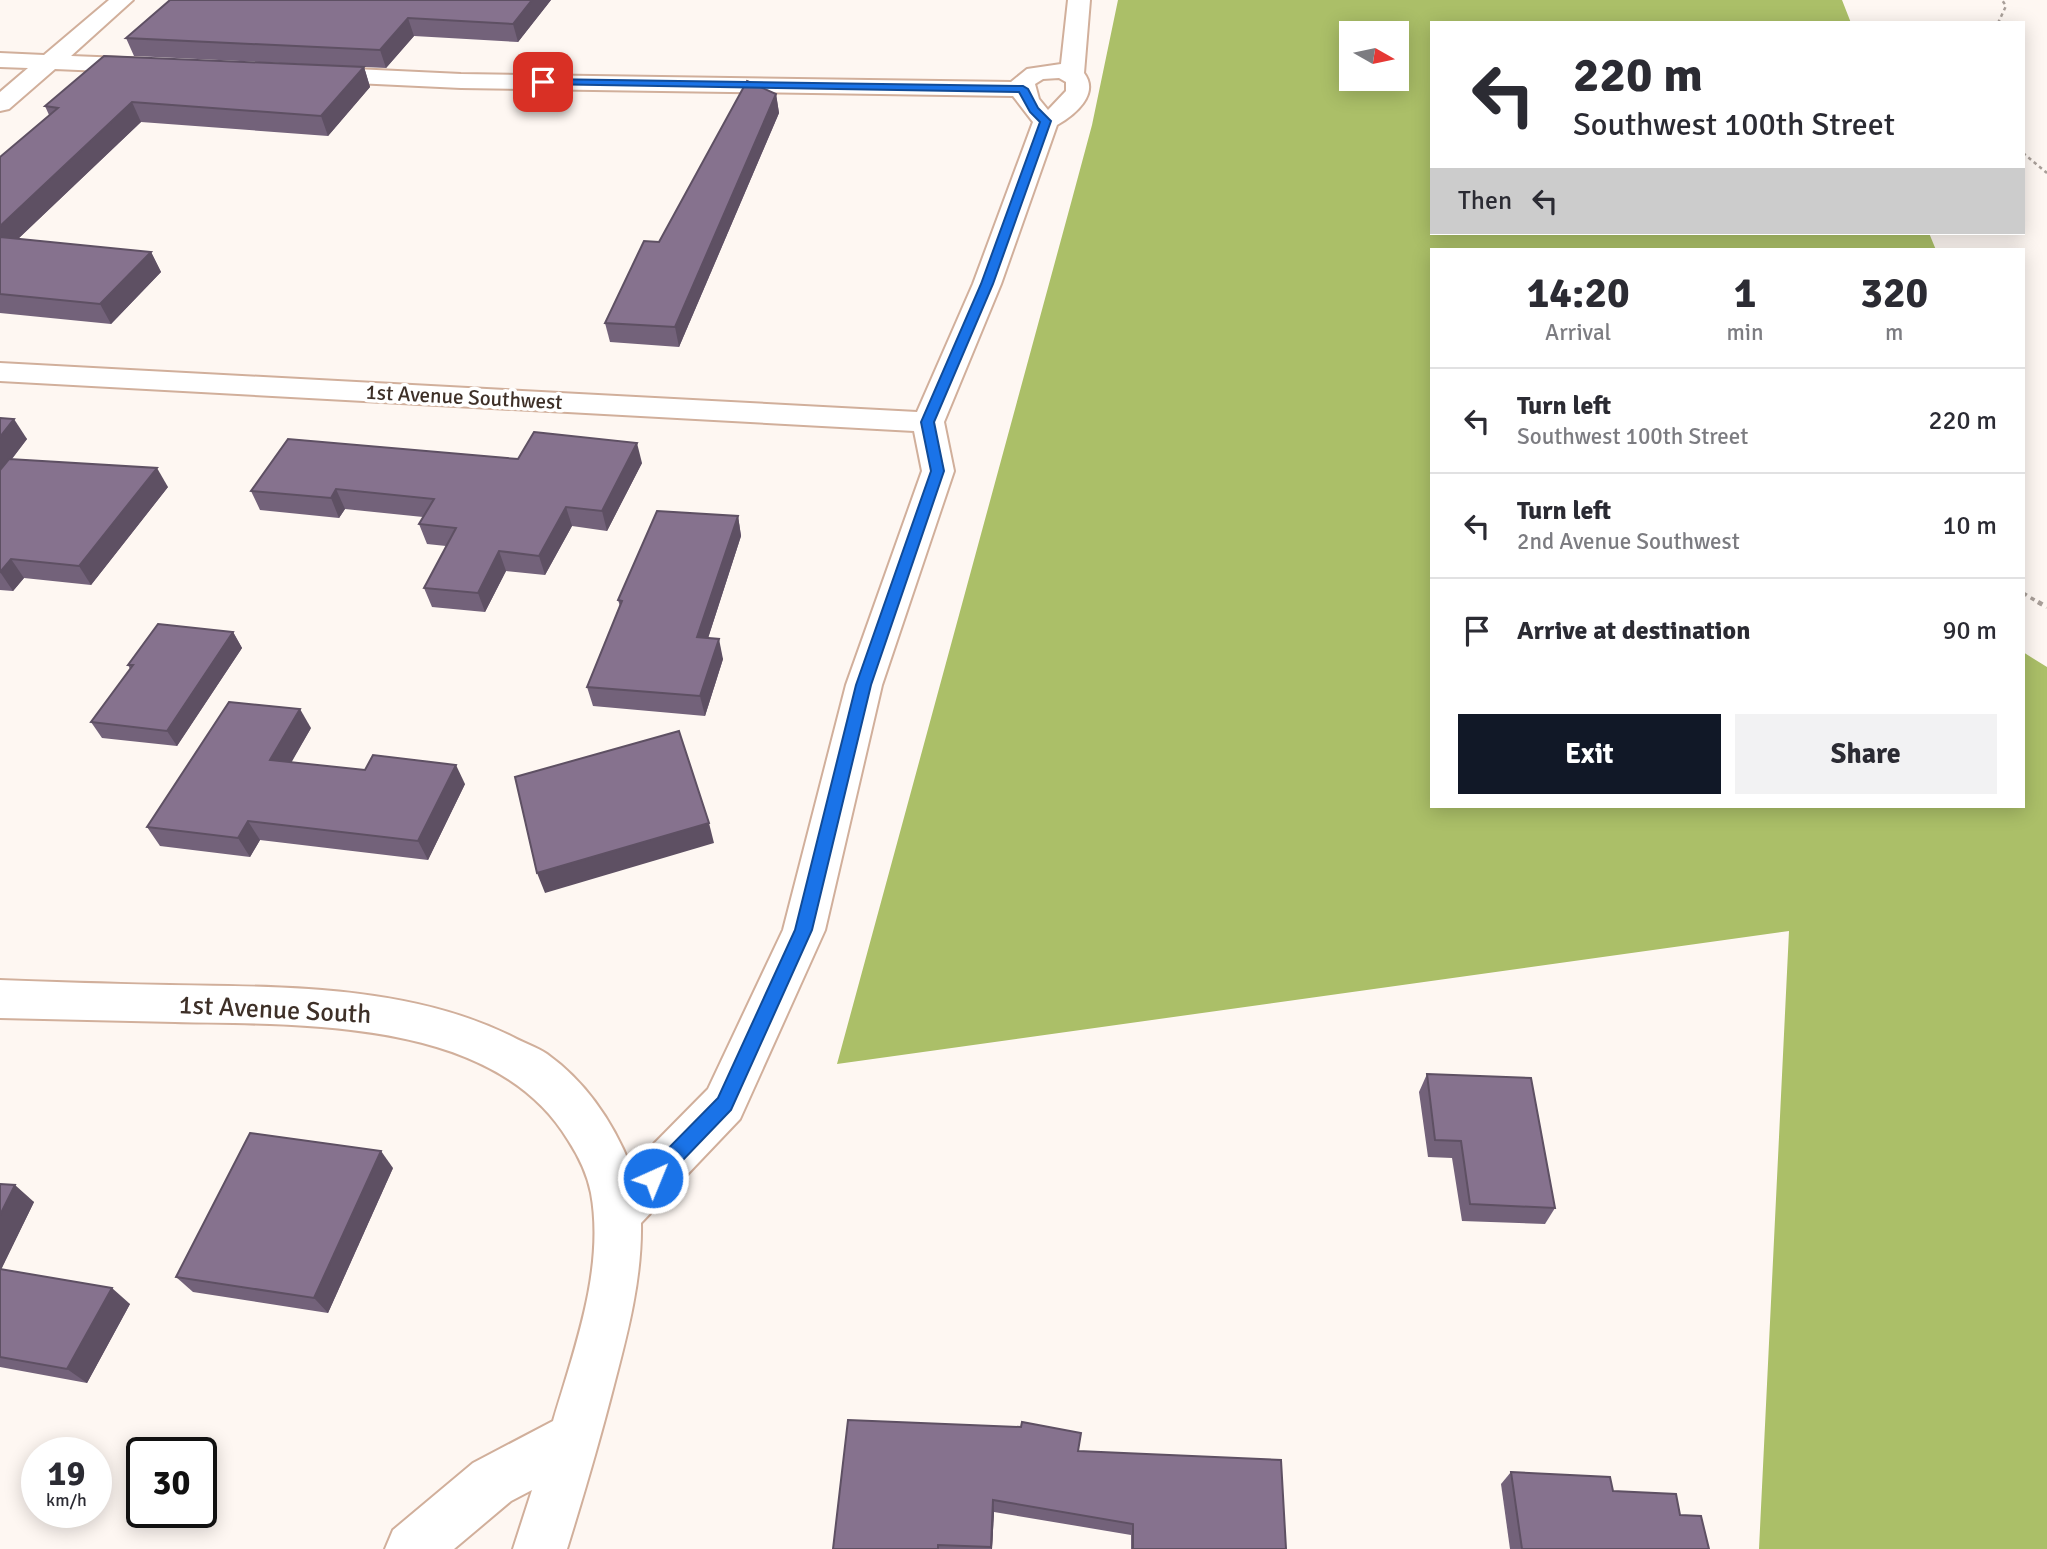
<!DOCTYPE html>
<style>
body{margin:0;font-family:Signika,sans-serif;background:#f2f2f3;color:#2b2b33;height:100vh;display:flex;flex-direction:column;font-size:26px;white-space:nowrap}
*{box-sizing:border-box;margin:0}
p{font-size:23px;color:#7c7c81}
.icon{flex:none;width:38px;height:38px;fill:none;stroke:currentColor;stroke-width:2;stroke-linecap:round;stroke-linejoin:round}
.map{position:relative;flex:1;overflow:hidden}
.panel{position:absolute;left:1430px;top:248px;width:595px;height:560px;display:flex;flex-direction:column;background:#fff;border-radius:0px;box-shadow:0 4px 18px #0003}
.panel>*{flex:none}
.hud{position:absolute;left:1430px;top:21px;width:595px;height:214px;border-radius:0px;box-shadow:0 4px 18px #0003;background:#fff;color:#2b2b33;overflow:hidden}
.needle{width:46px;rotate:99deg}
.tools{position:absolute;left:1339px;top:21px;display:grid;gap:14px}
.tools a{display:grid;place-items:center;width:70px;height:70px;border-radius:0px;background:#fff;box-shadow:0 4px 18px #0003;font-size:35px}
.speed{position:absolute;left:21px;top:1437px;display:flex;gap:14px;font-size:35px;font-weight:700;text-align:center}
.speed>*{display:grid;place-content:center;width:91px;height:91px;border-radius:50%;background:#fff;box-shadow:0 4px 18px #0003;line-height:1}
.speed small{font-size:18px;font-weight:400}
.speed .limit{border:4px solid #111;border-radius:10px;background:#fff;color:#111}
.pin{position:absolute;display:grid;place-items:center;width:60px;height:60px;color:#fff;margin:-30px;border-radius:14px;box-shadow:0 4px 10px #0006}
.me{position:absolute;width:77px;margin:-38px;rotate:44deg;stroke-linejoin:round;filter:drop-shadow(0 0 5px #0008)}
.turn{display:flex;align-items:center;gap:24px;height:147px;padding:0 28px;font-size:32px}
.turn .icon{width:91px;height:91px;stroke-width:2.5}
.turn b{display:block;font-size:49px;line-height:60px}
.then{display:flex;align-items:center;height:66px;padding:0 28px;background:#0003;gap:14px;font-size:26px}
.eta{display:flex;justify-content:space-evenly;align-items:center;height:119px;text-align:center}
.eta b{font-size:42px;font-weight:700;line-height:49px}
.button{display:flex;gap:14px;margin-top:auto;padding:14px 28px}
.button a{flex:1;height:80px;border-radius:0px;background:#111827;color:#fff;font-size:28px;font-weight:700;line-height:80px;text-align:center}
.button a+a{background:#f2f2f3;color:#2b2b33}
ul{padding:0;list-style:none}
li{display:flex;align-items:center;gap:21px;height:105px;padding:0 28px;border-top:2px solid #e1e1e2}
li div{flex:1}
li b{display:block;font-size:26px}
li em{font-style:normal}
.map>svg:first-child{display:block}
.forest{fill:#abbf68;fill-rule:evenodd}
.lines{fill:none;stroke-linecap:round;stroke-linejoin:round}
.minor-casing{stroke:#d1af9b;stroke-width:4}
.path-far2{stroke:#a99f99;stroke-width:2.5;stroke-dasharray:3.5 3.5;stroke-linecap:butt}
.path-far1{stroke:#a99f99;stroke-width:3.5;stroke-dasharray:4.5 4.5;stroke-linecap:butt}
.path{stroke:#a99f99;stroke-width:4.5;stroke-dasharray:5 5;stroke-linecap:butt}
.minor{fill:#fff;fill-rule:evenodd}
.wall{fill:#73627a}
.shaded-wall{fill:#5e5063}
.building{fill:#86728e;stroke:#5e5063;stroke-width:2}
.route{fill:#1a73e8;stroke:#114b97;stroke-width:2}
.labels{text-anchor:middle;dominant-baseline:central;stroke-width:7;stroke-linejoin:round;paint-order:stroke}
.far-street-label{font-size:21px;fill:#3e3028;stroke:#fff}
.street-label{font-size:26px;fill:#3e3028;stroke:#fff}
</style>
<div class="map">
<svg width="2047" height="1549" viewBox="0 0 2047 1549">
<rect width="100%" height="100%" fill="#fef7f2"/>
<path class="forest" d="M1118,0H1842L1851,23H1432V233H1929L1936,250H1432V807H2023V652L2047,667V1549H1759L1789,931L837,1064L1071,203L1092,125ZM1351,33H1396V79H1351Z"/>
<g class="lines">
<g class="minor-casing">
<g id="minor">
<polygon points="109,0 133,0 71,56 148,59 156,61 160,66 156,71 148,73 55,69 9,109 0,111 0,92 28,68 0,67 0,53 44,55"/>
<path d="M1068,0H1090L1084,73C1100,94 1075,115 1057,125L1001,284L944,422L954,471L882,685L825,930L740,1119L641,1223C642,1278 628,1332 614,1385C600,1440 584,1494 567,1549H513L532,1490L511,1501L454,1549H385L393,1530L473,1463L553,1421C574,1350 605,1268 591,1193C587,1173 579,1157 568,1140C494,1017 301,1025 175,1022C116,1021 58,1019 0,1018V980C57,982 113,984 170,985C284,987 409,985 513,1037C524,1043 537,1047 547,1054C586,1082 613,1122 631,1167L708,1089L783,930L846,685L922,471L914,431L0,381V363L917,412L973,284L1033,122L1013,96L461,88L313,81L305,79L301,74L305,69L313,67L461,74L1011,82L1027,69L1061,64ZM1059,78L1066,82V91L1048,110L1039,99L1035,84L1043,79Z"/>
</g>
</g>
<g class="path-far2">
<polyline points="1998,23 2006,6 2002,0"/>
<polyline points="2023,153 2047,173"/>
</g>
<polyline class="path-far1" points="2023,593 2041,604"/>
<polyline class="path" points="2038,602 2047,607"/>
<use href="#minor" class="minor"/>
</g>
<g class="wall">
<polygon points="170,0 551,0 518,42 414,36 386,68 134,56 126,38"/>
<polygon points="364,67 370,87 328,136 141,122 18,239 151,252 161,272 111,324 0,313 0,157 49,115 45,106"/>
<polygon points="776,94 779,113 679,347 610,342 605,323 659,242"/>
<polygon points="0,418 27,439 12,459 168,487 91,585 24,578 13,591 0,590"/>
<polygon points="518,459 642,463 607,531 572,526 545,575 506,571 485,612 432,607 424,588 446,546 427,544 419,524 423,517 345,509 339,518 260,510 251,491"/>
<polygon points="738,516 741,536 708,638 723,659 705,716 593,706 587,687 620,606 618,600"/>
<polygon points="233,632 242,648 177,746 102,738 91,722 130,669 128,665"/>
<polygon points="311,728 291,762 465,784 428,860 260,840 250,857 160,846 147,827"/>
<polygon points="1427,1074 1555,1208 1545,1224 1462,1221 1452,1158 1428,1157 1419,1092"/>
<polygon points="393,1168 328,1313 193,1292 176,1277"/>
<polygon points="0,1184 34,1202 1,1269 130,1304 87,1383 0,1367"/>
<polygon points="1079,1451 1286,1549 1131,1549 1131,1535 994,1512 992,1549 833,1549"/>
<polygon points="1511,1472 1613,1491 1680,1515 1709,1549 1510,1549 1501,1484"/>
</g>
<g class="shaded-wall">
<polygon points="532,0 551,0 518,42 513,24"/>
<polygon points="408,18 414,36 386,68 380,50"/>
<polygon points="364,67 370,87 328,136 321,116"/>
<polygon points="776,94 779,113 679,347 675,327"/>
<polygon points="132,102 141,122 0,256 0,226"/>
<polygon points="151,252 161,272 111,324 100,304"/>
<polygon points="14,419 27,439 0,474 0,437"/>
<polygon points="637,443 642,463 607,531 602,511"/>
<polygon points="157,468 168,487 91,585 79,566"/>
<polygon points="336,489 345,509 339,518 331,498"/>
<polygon points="566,507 572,526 545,575 539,556"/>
<polygon points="738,516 741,536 702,657 697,637"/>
<polygon points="499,551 506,571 485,612 478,593"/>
<polygon points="11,559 24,578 13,591 0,572"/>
<polygon points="233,632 242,648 177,746 167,731"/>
<polygon points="719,639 723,659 705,716 700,696"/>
<polygon points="300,709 311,728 282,779 270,760"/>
<polygon points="456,765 465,784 428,860 418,841"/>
<polygon points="248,821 260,840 250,857 238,838"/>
<polygon points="709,823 714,843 545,893 537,873"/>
<polygon points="381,1151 393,1168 328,1313 314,1298"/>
<polygon points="15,1185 34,1202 0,1272 0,1215"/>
<polygon points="112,1288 130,1304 87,1383 67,1369"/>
<polygon points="993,1500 994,1512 992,1549 991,1549"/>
</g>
<g class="building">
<polygon points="170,0 532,0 513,24 408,18 380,50 126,38"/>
<polygon points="104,56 364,67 321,116 132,102 0,226 0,157 58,108 45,106"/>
<polygon points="747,81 776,94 675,327 605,323 644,241 659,242"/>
<polygon points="0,237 151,252 100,304 0,294"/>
<polygon points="0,418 14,419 0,437"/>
<polygon points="534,432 637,443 602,511 566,507 539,556 499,551 478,593 424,588 456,528 419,524 434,499 336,489 331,498 251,491 288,439 518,459"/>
<polygon points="9,459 157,468 79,566 11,559 0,572 0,470"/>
<polygon points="657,511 738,516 697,637 719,639 700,696 587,687 622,601 618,600"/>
<polygon points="158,624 233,632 167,731 91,722 133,665 128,665"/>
<polygon points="229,702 300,709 270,760 365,770 373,755 456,765 418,841 248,821 238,838 147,827"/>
<polygon points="679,731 709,823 537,873 515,777"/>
<polygon points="1427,1074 1531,1078 1555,1208 1470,1204 1461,1141 1435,1140"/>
<polygon points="250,1133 381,1151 314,1298 176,1277"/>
<polygon points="0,1184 15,1185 0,1215"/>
<polygon points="0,1269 112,1288 67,1369 0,1357"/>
<polygon points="848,1420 1021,1427 1022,1422 1081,1433 1078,1451 1281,1460 1286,1549 1133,1549 1133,1524 993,1500 991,1547 938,1545 938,1549 833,1549"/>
<polygon points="1511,1472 1610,1477 1613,1491 1676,1494 1680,1515 1701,1516 1709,1549 1522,1549"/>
</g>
<polygon class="route" points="543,79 1023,86 1028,89 1038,108 1051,121 993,284 934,422 944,471 871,685 812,930 731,1110 660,1184 653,1187 646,1184 643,1178 646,1171 718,1098 795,930 856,685 931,471 921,422 981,284 1040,122 1030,112 1019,92 540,84 540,80"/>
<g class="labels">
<g class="far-street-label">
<text transform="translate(464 397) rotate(3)">1st Avenue Southwest</text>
</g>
<g class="street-label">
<text transform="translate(275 1010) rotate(3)">1st Avenue South</text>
</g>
</g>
</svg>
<div class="tools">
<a><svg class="needle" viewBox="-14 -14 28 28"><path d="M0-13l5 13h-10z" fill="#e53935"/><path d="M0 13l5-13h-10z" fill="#7c7c81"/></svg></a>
</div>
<div class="speed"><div>19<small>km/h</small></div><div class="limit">30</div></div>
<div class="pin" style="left:543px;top:82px;background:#d93025"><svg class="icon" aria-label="arrive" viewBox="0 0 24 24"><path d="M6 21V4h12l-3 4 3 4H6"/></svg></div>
<svg class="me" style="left:653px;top:1178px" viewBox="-20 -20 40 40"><circle r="17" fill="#1a73e8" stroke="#fff" stroke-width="3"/><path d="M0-11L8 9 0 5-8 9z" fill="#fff"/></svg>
<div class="hud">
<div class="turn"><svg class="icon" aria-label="left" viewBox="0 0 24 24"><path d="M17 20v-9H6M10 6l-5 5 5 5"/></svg><div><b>220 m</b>Southwest 100th Street</div></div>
<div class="then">Then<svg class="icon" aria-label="left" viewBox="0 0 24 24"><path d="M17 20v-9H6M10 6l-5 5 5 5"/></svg></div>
</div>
<section class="panel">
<div class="eta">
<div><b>14:20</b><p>Arrival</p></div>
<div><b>1</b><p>min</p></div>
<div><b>320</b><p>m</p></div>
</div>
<ul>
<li><svg class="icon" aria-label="left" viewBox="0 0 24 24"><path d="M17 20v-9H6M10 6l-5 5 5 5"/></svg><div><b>Turn left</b><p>Southwest 100th Street</p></div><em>220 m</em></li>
<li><svg class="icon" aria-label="left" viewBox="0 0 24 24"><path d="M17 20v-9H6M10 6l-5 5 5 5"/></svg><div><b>Turn left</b><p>2nd Avenue Southwest</p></div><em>10 m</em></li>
<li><svg class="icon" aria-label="arrive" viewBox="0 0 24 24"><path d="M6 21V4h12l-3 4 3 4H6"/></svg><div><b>Arrive at destination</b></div><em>90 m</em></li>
</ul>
<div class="button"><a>Exit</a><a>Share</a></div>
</section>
</div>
